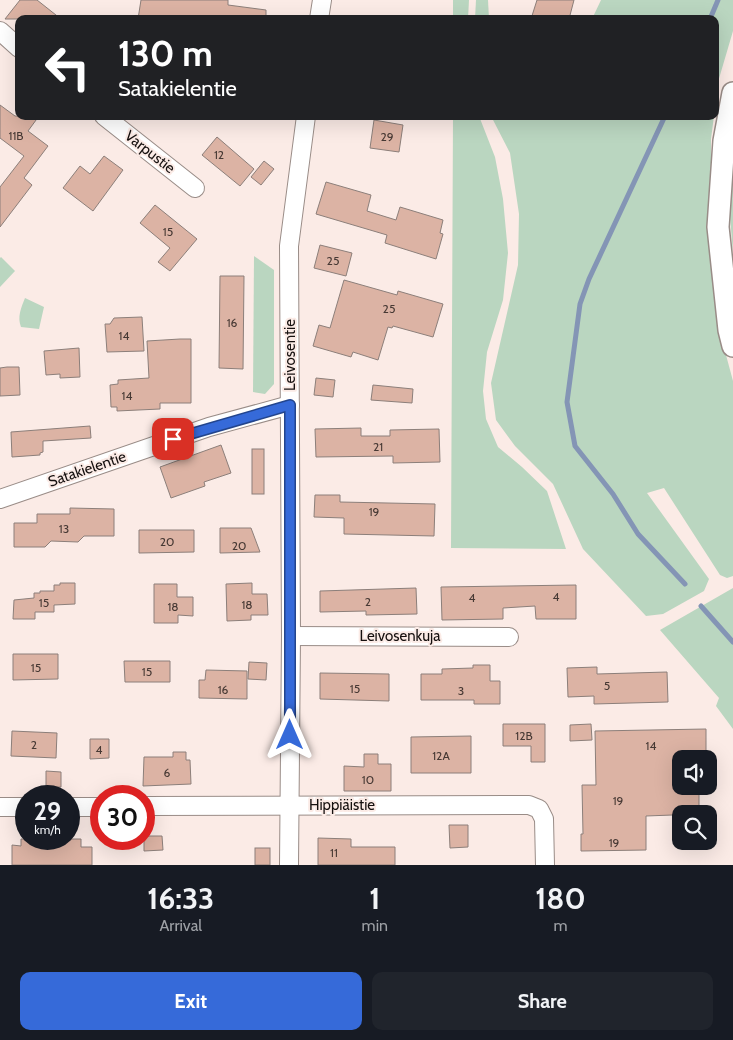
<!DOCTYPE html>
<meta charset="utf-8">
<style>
body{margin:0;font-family:Cabin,sans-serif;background:#20242c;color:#f1f3f6;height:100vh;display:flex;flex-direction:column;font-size:19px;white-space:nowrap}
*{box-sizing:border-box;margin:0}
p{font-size:16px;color:#9ea1a6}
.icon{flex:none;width:28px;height:28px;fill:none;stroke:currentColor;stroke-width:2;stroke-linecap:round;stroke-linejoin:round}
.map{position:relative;height:865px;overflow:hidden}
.details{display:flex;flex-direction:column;background:#171b24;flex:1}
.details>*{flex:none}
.guide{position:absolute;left:15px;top:15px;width:704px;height:105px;border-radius:10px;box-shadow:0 5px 20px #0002;background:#202124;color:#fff;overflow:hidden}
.controls{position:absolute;left:672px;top:750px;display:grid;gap:10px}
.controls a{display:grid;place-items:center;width:45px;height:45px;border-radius:10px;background:#171b24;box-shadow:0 5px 20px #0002;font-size:25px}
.speed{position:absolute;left:15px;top:785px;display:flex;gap:10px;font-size:25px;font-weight:700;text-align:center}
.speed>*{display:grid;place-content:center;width:65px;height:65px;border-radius:50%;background:#171b24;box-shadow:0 5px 20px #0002;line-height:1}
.speed small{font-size:12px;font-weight:400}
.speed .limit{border:8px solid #d22;background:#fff;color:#111}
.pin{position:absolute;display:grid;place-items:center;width:42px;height:42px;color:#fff;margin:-21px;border-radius:10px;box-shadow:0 2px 8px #0006}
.me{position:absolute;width:55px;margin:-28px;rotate:0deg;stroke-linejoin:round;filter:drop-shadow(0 0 4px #0008)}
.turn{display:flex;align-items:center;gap:18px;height:105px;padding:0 20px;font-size:22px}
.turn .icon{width:65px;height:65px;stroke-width:2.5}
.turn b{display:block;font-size:35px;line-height:42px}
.eta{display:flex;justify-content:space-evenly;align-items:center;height:85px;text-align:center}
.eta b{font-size:30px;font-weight:700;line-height:35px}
.primary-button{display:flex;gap:10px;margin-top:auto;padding:10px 20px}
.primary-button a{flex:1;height:58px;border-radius:10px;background:#366ad9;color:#fff;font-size:20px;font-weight:700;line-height:58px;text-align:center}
.primary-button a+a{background:#20242c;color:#f1f3f6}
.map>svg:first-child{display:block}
.green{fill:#bad6c0}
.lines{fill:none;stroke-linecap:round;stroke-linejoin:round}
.stream{stroke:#8495b5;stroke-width:5}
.building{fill:#dcb3a4;stroke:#8c7f7a}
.minor-casing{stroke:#998c87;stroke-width:20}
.major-casing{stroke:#998c87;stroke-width:24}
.minor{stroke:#fff;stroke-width:18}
.major{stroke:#fff;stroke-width:21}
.route-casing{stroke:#23458d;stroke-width:12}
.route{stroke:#366ad9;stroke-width:9}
.labels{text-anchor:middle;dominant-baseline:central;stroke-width:4;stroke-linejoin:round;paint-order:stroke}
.number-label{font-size:12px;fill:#473934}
.street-label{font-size:15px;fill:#15100f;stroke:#fbebe6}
</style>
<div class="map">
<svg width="733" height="865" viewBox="0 0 733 865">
<rect width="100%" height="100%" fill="#fbebe6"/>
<g class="green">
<polygon points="453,0 469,0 468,19 453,19"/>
<polygon points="476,0 488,0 489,19 475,19"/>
<polygon points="601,0 733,0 733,31 718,82 715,105 715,19 592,19"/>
<polygon points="453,116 479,116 495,157 503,199 508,253 503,300 487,352 483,391 486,419 498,447 522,467 547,491 566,549 451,548"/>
<polygon points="491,116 714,116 711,139 711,231 719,329 733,381 733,576 727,578 720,575 664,488 647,493 709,579 704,591 663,614 646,616 583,549 553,484 515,446 496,420 491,383 518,265 519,214 510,153"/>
<polygon points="733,159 733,254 729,203"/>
<polygon points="254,256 274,270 274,384 265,394 253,392"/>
<polygon points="1,257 15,271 0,287 0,258"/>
<path d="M25,298L44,307L39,329L21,327C17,317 21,308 25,298Z"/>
<polygon points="733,588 733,729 716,706 719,698 660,630"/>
</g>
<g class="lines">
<g class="stream">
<polyline points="710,19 718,0"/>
<polyline points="665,116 589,279 580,304 567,402 575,446 613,494 638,534 685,584"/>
<polyline points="701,606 733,642"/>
</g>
</g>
<g class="building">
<polygon points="20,0 37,0 61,19 5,19"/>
<polygon points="141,0 228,0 228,5 266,10 266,19 138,19"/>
<polygon points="537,0 574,0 569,19 531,19"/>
<polygon points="0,105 15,116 39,116 28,131 48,146 24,178 32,185 0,227 0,187 24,156 0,138"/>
<polygon points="374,120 403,125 399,152 370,148"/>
<polygon points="217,137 254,169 240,186 202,155"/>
<polygon points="104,156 123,170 93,211 63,188 80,166 90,174"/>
<polygon points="264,161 274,169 261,185 251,177"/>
<polygon points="326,182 371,195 367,211 396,220 400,207 443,220 440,233 443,234 436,259 385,243 387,235 316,214"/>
<polygon points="155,205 197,239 170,271 158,262 170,248 140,223"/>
<polygon points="320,245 352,253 346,276 314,268"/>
<polygon points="220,276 244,276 243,369 219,368"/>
<polygon points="344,280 397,295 398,291 443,304 433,337 393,326 392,328 388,327 378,360 353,352 351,357 313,346 319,325 330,328"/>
<polygon points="142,317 144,351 107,352 105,324 110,324 114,318"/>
<polygon points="180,339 191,339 191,403 160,403 160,409 117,411 117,407 111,407 110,385 118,384 118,380 149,378 147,341"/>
<polygon points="79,348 80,377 60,378 60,374 46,375 44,351"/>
<polygon points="7,367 19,367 20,395 0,396 0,368"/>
<polygon points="316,378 335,380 333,397 314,395"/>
<polygon points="373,385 413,389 412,403 371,400"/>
<polygon points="90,426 91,438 43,441 43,452 40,453 40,455 12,457 11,432"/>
<polygon points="361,428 361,436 390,436 390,430 439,429 440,462 393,463 393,456 316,457 315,429"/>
<polygon points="221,445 231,473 204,482 205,486 171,498 160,467"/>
<rect x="252" y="449" width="12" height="45"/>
<polygon points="315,495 340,495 340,502 435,504 434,536 344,534 344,518 314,517"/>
<polygon points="70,508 114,509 114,536 84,536 78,542 51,541 45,547 14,547 14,523 37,523 37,514 70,514"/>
<polygon points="220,528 251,528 260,552 220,553"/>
<polygon points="139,530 194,530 194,552 139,553"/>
<polygon points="60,583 75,583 75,604 54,605 54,612 35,612 35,619 13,619 14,600 34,598 34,593 40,593 40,591 54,591 54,585 60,585"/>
<polygon points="252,583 252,594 267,594 268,615 251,615 251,620 227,621 226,584"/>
<polygon points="154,584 177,584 177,597 193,597 193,616 178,615 178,623 154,623"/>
<polygon points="576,585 576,619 536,619 535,606 503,608 503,619 442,620 441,587"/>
<polygon points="416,588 417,614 366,615 366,611 320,612 320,591"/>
<polygon points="13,654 58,654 58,679 13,680"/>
<polygon points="124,661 170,661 170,682 125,682"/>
<polygon points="249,662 267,663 266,680 248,679"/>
<polygon points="473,665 490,665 490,681 500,681 500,704 474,704 474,700 421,700 421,674 442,674 442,669 473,668"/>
<polygon points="597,667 597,674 667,672 668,702 594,704 594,696 568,697 567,668"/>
<polygon points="206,670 247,671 247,699 199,698 199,680 205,680"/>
<polygon points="320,673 389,674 389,701 320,699"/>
<polygon points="503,724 545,724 545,762 531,762 531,746 503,746"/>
<polygon points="591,724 592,740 570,741 570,725"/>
<polygon points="706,729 706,759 681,759 681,786 699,786 699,814 646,816 646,850 581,851 581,834 583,834 582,785 596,785 595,731"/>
<polygon points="12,731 57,733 56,758 11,756"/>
<polygon points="471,736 471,773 411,773 411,737"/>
<polygon points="90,739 109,739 109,758 90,759"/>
<polygon points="173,752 186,752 186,760 190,760 191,784 143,786 144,757 173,757"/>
<polygon points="364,754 378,754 378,764 391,764 391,791 344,791 344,766 364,767"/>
<polygon points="46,771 61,772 61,787 46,787"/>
<polygon points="449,825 468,825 468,847 450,848"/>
<polygon points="144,836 162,836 163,850 144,851"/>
<polygon points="318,838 351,839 351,847 395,847 395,865 318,865"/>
<polygon points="21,839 81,839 81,847 92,847 92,865 12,865 12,845 21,846"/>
<rect x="255" y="848" width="15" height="17"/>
</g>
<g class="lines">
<g class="minor-casing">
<g id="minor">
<polyline points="319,19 322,0"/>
<polyline points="0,31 19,48"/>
<polyline points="104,116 195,188"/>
<polyline points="0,499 209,427 290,405"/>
<polyline points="291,636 509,637"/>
<polyline points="144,806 529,805 539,809 544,819 545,865"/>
<polyline points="0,807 26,807"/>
<polyline points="69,807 101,807"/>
<polyline points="289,865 291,636 289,246 306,116"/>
</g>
</g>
<g class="major-casing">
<polyline id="major" points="733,93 724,141 718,227 729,330 733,346"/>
</g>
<use href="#minor" class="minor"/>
<use href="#major" class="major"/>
</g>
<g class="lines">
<g class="route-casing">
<polyline id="route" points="173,439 290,405 290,735"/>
</g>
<use href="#route" class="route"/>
</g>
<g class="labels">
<g class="number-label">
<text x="16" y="135">11B</text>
<text x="387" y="136">29</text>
<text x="219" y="154">12</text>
<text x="168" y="231">15</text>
<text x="333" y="260">25</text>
<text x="389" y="308">25</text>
<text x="232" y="322">16</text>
<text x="124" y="335">14</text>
<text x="127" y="395">14</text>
<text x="378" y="446">21</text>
<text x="374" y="511">19</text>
<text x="64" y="528">13</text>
<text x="167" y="541">20</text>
<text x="239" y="545">20</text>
<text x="556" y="596">4</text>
<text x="472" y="597">4</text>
<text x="368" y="601">2</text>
<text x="44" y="602">15</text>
<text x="247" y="604">18</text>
<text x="173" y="606">18</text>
<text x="36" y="667">15</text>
<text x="147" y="671">15</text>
<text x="607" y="685">5</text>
<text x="355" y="688">15</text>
<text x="223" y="689">16</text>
<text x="461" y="690">3</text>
<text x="524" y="735">12B</text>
<text x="34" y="744">2</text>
<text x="651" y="745">14</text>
<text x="99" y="749">4</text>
<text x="441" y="755">12A</text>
<text x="167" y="772">6</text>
<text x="368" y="779">10</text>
<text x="618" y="800">19</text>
<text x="614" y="842">19</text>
<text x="334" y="852">11</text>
</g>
<g class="street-label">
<text transform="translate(150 152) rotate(38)">Varpustie</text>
<text transform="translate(290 355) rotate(-90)">Leivosentie</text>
<text transform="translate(87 469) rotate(-19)">Satakielentie</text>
<text x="400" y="636">Leivosenkuja</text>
<text x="342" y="805">Hippiäistie</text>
</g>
</g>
</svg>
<div class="controls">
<a><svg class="icon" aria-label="sound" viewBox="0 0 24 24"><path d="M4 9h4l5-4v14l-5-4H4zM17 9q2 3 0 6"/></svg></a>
<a><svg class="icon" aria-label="search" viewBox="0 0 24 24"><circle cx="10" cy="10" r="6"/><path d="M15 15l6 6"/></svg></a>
</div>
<div class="speed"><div>29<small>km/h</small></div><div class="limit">30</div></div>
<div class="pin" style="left:173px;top:439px;background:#d93025"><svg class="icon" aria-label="arrive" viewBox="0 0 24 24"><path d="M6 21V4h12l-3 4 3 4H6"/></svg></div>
<svg class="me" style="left:290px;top:735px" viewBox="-20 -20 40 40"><path d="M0-17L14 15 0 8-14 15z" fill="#366ad9" stroke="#fff" stroke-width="4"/></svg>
<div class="guide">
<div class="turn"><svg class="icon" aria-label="left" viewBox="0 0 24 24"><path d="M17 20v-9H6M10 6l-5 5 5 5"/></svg><div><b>130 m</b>Satakielentie</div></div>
</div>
</div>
<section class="details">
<div class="eta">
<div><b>16:33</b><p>Arrival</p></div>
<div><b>1</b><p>min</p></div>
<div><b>180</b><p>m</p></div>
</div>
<div class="primary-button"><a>Exit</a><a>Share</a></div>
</section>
